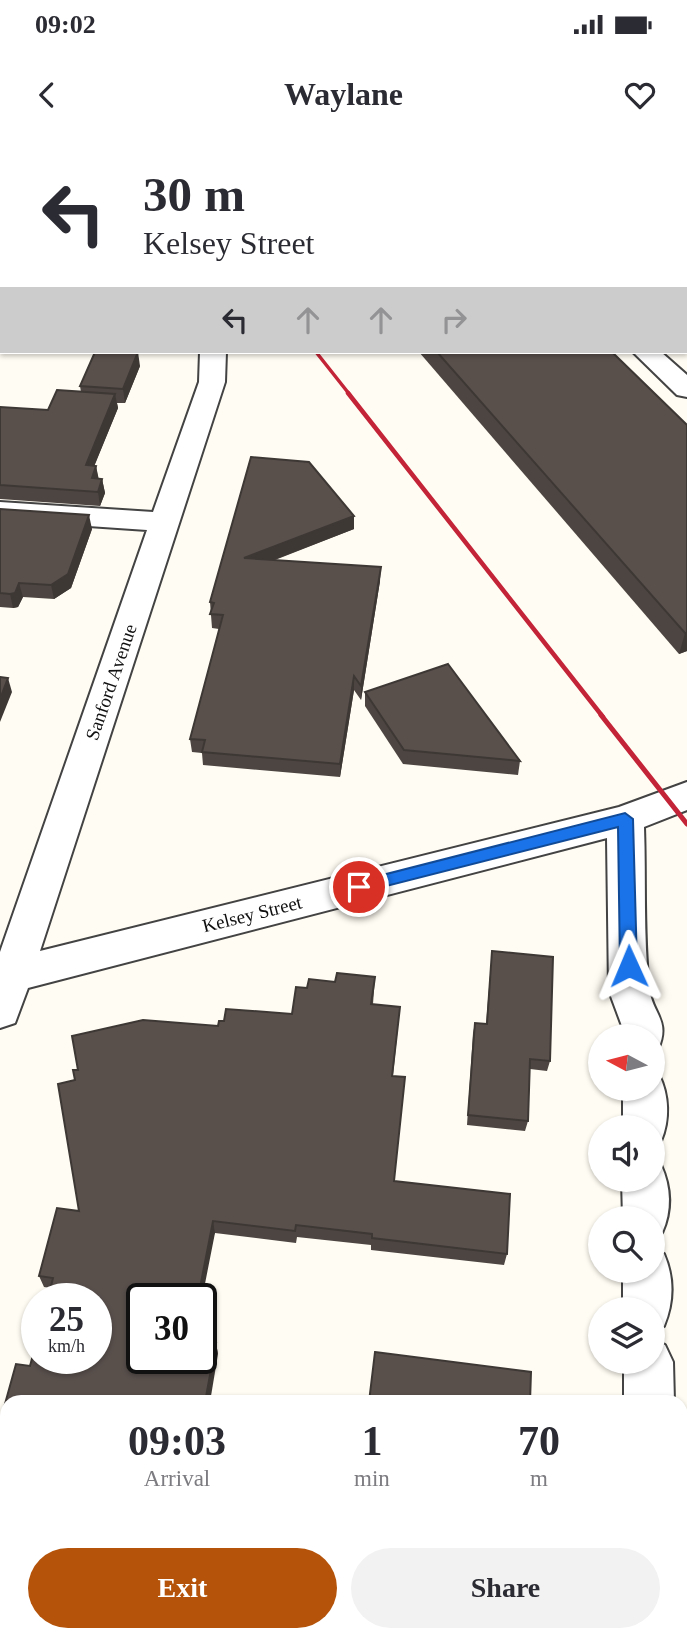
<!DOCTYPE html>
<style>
body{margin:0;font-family:"Times New Roman",serif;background:#f2f2f3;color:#2b2b33;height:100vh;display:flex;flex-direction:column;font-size:26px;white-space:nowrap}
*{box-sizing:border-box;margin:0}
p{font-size:23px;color:#7c7c81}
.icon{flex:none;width:38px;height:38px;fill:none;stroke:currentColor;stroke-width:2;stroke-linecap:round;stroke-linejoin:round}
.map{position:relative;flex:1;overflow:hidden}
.panel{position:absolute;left:0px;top:1255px;width:688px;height:247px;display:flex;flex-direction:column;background:#fff;border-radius:21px 21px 0 0;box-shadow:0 2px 5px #0004}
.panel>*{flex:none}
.banner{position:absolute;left:0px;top:0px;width:688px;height:214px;box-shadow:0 2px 5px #0004;background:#fff;color:#2b2b33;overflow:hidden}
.needle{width:46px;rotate:277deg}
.tools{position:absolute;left:588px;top:884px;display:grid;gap:14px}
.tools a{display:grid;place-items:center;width:77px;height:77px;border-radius:50%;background:#fff;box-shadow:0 2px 5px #0004;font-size:35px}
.speed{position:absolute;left:21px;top:1143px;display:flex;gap:14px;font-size:35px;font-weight:700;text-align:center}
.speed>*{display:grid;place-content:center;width:91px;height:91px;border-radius:50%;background:#fff;box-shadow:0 2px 5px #0004;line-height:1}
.speed small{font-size:18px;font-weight:400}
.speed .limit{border:4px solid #111;border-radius:10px;background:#fff;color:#111}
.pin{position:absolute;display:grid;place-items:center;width:60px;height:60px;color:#fff;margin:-30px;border:4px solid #fff;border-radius:50%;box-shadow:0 2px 7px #0007}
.me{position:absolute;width:77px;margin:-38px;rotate:359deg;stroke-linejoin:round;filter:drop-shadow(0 0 5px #0008)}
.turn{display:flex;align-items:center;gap:24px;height:147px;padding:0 28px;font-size:32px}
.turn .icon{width:91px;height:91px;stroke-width:2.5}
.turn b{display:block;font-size:49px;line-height:60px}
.lanes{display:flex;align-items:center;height:66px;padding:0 28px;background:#0003;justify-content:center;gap:35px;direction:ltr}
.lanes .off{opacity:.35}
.eta{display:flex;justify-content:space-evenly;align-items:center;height:119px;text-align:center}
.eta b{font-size:42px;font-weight:800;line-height:49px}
.action{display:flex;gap:14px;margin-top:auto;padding:14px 28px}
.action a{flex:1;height:80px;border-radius:42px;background:#b45309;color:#fff;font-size:28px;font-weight:800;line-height:80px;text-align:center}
.action a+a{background:#f2f2f3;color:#2b2b33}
.status{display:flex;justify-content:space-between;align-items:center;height:49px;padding:0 35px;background:#fff;direction:ltr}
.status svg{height:19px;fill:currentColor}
header{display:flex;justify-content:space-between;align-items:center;height:91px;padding:0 28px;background:#fff;font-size:32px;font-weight:800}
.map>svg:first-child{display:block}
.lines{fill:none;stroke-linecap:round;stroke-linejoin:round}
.minor-casing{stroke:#434343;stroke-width:4}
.minor{fill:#fff;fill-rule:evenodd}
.rail-far2{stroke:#c42437;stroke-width:3.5}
.rail-far1{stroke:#c42437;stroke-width:4.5}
.rail{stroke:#c42437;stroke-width:5}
.wall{fill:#4d4541}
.shaded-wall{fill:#3e3835}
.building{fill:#59504c;stroke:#3e3835;stroke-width:2}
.route{fill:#1a73e8;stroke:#114b97;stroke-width:2}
.labels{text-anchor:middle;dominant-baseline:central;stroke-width:7;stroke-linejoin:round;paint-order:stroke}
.street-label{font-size:19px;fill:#101010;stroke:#fff}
</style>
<div class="status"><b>09:02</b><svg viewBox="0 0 49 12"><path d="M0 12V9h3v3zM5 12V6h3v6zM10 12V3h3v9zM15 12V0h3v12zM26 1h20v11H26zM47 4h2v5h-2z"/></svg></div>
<header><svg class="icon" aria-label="back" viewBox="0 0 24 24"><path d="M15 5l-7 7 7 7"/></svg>Waylane<svg class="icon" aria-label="heart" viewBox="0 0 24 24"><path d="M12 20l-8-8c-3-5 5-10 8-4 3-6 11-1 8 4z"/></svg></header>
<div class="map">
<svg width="687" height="1501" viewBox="0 0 687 1501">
<rect width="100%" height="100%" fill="#fffcf3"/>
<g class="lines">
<g class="minor-casing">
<g id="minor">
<polygon points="405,0 427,0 429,2 406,2"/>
<path d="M200,212H226L225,242L40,811L619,667L687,642V670L644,687C646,740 643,795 649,848C652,874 671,880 658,909L653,910V896H622V886L609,851L607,698L28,848L15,883L0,888V812L147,390L0,380V362L153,372L199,242Z"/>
<polygon points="633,212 661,212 687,235 687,257 677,255"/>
<path d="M653,932L659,935C669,955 670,980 661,1001L653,1004V987H623V948H653Z"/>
<path d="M653,1022L661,1025C671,1047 672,1071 662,1093L653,1097V1078H623L622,1040H653Z"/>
<path d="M653,1110L664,1114C674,1137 674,1162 664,1186L653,1190V1169H623V1130H653Z"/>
<polygon points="653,1199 665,1205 673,1222 674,1262 624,1262 624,1222 653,1222"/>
<polygon points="624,1494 680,1494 681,1501 625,1501"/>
</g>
</g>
<use href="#minor" class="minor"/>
<polyline class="rail-far2" points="316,212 350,255"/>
<polyline class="rail-far1" points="348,253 603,577"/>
<polyline class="rail" points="601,575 687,684"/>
</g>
<g class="wall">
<polygon points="460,0 687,0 687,10 686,11 686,2 462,2"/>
<polygon points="686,17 687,18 687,138 686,137"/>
<polygon points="419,212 612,212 687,285 687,511 679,514"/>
<polygon points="140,226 125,263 117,263 118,268 94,326 96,326 98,338 102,339 105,353 100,366 0,359 0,267 48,270 81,252 80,246"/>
<polygon points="251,317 354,376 354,389 275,420 380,441 361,560 354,550 340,637 203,625 202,613 192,612 190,599 219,489 212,488 210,462"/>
<polygon points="0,369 92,389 71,448 54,459 23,457 18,467 13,468 0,467"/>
<polygon points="365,552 520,621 518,635 403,624 365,566"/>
<polygon points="492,811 550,921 547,931 530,929 528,981 525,991 467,985 473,893 475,883 486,884"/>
<polygon points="375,837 373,864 400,867 393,936 395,1041 507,1114 504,1125 371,1110 371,1105 297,1097 296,1103 215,1093 142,1218 216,1203 218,1214 30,1226 51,1148 44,1147 39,1136 79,1071 75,940 78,930 218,886 224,881 292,874 307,848 335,842"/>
</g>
<g class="shaded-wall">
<polygon points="660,0 687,0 687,10 686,11 686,2 660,2"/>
<polygon points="2,187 2,207 0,210 0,191"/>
<polygon points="138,212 140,226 125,263 123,249"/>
<polygon points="115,254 118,268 89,339 86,325"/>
<polygon points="96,326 99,340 95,352 92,338"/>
<polygon points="102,339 105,353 100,366 98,352"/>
<polygon points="89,375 92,389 71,448 54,459 51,445"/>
<polygon points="354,376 354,389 245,431 244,418"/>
<polygon points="381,427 380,441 361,560 361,546"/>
<polygon points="19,443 23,457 18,467 13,468 10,454"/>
<polygon points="685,493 687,493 687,511 679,514"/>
<polygon points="354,536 354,550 340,637 340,624"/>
<polygon points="8,538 12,552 0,582 0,559"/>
<polygon points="213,1081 215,1093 201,1164 201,1158 198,1158"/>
<polygon points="216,1203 218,1214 210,1262 205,1262"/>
<polygon points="100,1494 106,1494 105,1501 99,1501"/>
</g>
<g class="building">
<polygon points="481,0 663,0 666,2 482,2"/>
<polygon points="2,9 2,149 0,148 0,12"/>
<polygon points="686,17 687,18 687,115 686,114"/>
<polygon points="2,157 2,187 0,191 0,166 2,165"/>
<polygon points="95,212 138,212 123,249 80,246"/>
<polygon points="437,212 612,212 687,285 687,493 685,493"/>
<polygon points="57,250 115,254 86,325 96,326 92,338 102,339 98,352 0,345 0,267 48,270"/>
<polygon points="251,317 309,322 354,376 244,418 381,427 361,546 354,536 340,624 202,612 205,600 190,599 223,475 210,474 214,463 210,462"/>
<polygon points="0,369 89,375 68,434 51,445 19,443 15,453 10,454 0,453"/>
<polygon points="448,524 520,621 404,610 365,552"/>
<polygon points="0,537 8,538 0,559"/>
<polygon points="492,811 553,817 550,921 530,919 528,981 468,975 475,883 487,884"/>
<polygon points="337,833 375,837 371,864 400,867 392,936 405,937 394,1041 510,1054 507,1114 372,1098 372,1094 296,1085 295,1091 213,1081 198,1158 142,1158 142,1218 201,1218 201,1201 216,1203 205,1262 7,1262 7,1494 100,1494 99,1501 0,1501 0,1282 16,1224 30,1226 37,1200 37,1218 96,1218 96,1158 48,1158 53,1138 39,1136 57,1068 79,1071 58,944 75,940 73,930 78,930 72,896 143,880 218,886 219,881 224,881 226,869 292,874 296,847 307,848 309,839 335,842"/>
<polygon points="375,1212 531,1232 530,1262 369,1262"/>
</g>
<polygon class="route" points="625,673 633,679 637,826 634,831 623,831 620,826 618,687 359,753 351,747 359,741"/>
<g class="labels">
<g class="street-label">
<text transform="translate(111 542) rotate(-71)">Sanford Avenue</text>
<text transform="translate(252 774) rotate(-14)">Kelsey Street</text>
</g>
</g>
</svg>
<div class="tools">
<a><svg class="needle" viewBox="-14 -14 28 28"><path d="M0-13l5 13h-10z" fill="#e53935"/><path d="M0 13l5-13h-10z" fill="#7c7c81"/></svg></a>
<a><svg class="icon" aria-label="sound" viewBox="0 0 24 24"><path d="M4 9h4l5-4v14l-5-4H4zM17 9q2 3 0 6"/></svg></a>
<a><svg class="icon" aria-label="search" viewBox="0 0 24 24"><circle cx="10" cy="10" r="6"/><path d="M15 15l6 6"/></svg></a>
<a><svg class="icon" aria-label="layers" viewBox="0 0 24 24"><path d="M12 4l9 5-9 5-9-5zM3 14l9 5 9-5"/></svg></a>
</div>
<div class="speed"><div>25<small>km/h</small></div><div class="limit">30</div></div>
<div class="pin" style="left:359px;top:747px;background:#d93025"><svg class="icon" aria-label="arrive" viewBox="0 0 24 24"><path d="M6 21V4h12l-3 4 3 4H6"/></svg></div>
<svg class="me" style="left:629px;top:826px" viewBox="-20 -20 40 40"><path d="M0-17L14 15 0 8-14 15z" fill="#1a73e8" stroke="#fff" stroke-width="4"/></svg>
<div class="banner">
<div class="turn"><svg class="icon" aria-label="left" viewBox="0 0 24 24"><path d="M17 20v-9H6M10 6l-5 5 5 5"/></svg><div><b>30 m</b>Kelsey Street</div></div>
<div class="lanes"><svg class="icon" aria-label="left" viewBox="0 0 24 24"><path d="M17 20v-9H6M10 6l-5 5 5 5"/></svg><svg class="icon off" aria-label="ahead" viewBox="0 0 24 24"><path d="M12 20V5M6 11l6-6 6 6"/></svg><svg class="icon off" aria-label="ahead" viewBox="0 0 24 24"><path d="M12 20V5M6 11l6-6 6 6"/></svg><svg class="icon off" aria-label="right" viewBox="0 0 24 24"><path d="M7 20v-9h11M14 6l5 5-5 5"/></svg></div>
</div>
<section class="panel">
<div class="eta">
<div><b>09:03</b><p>Arrival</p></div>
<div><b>1</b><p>min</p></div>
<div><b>70</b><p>m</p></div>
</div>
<div class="action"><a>Exit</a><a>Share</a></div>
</section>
</div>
